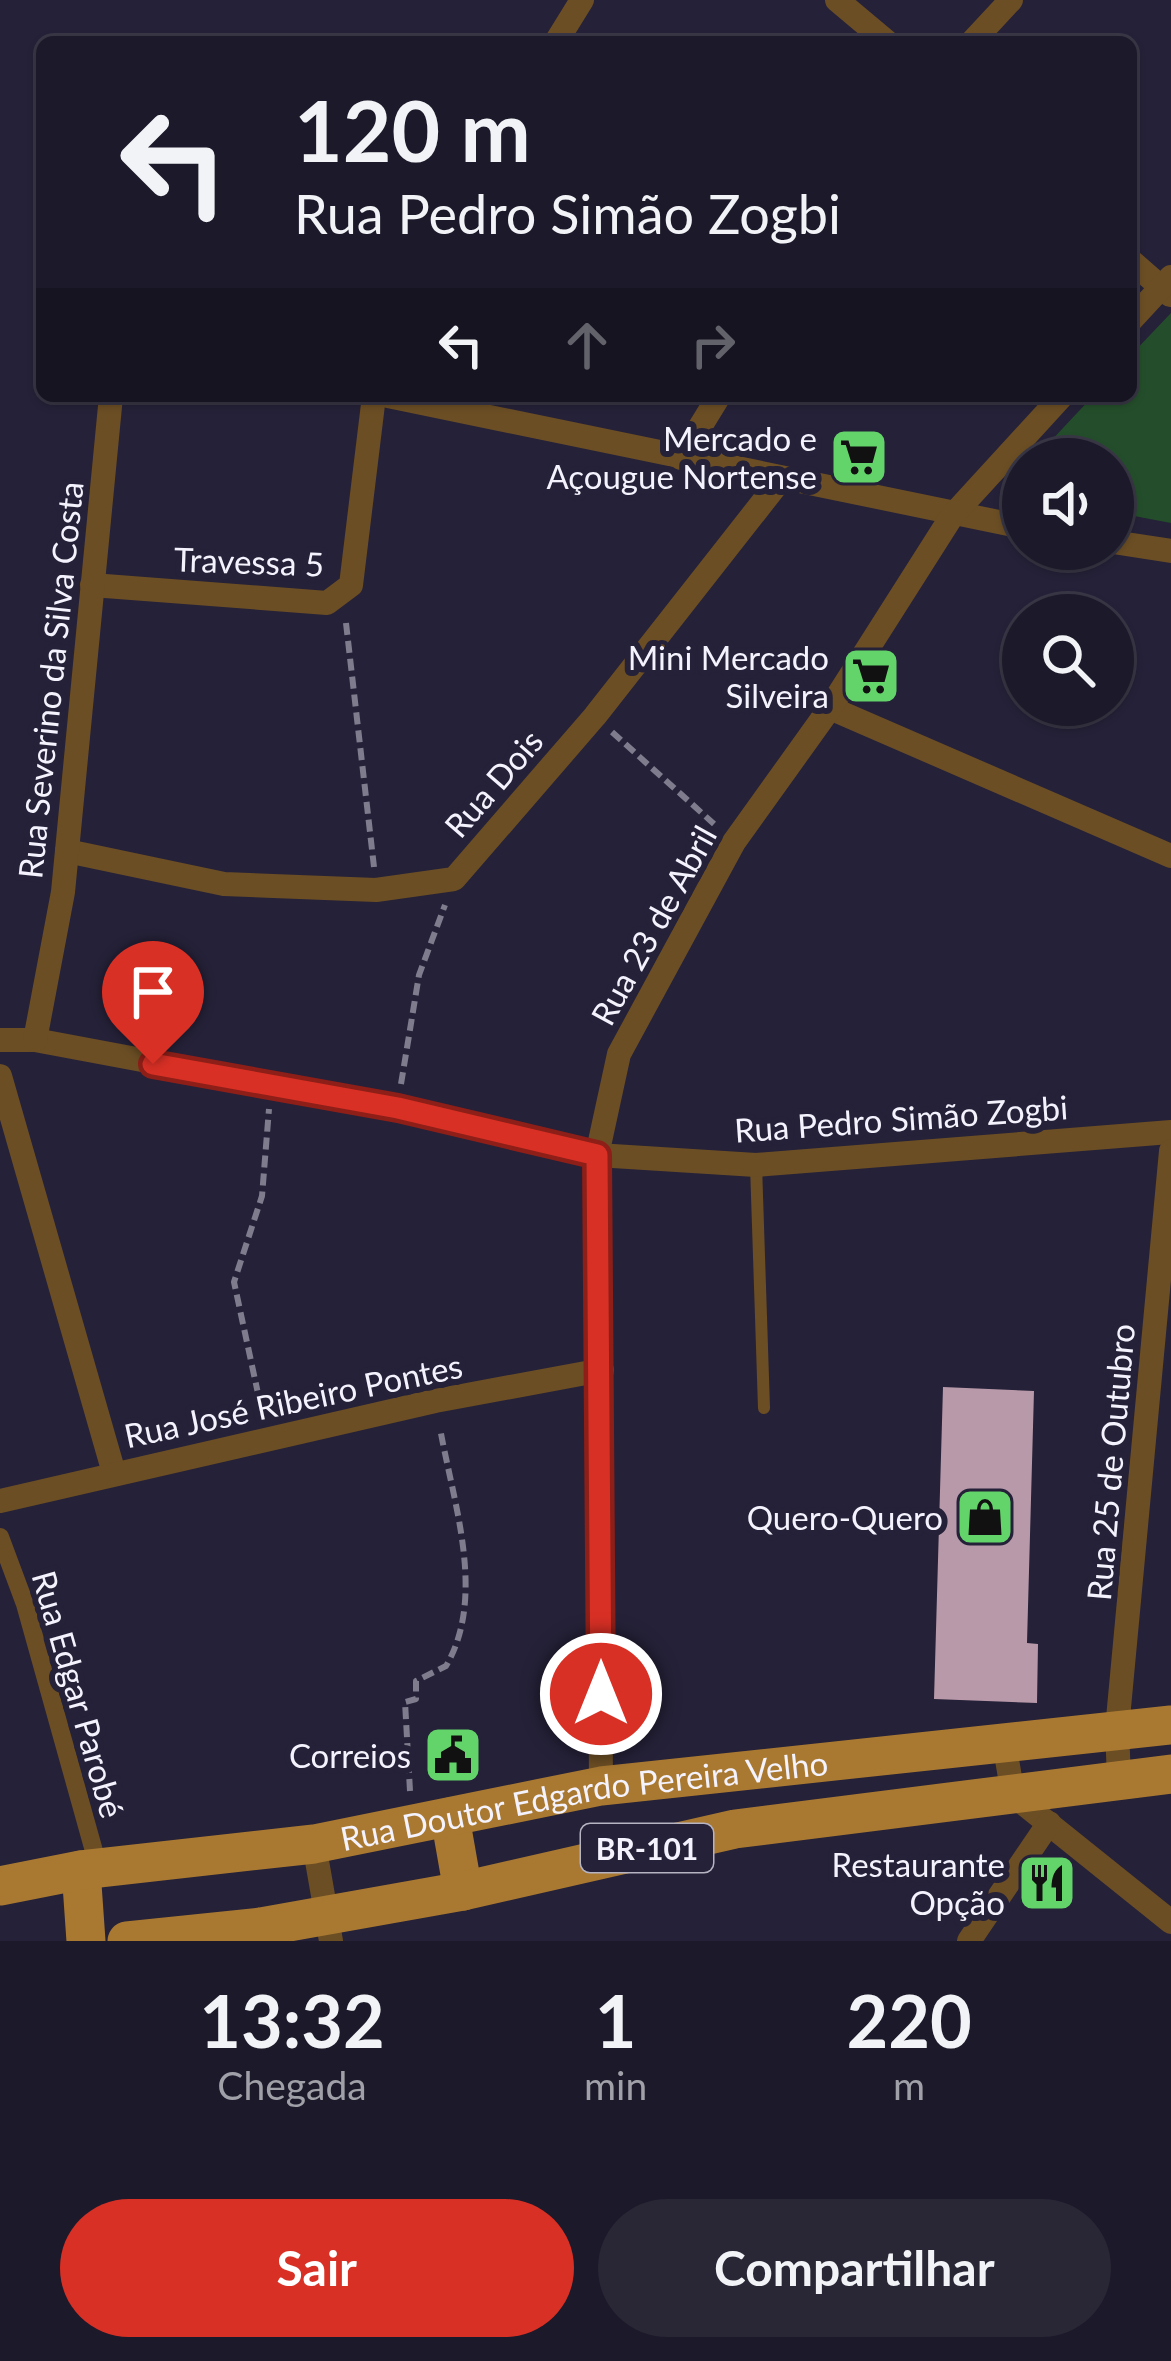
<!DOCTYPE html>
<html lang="pt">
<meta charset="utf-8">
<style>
body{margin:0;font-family:Lato,sans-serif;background:#292636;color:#f1f3f6;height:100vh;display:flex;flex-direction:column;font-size:45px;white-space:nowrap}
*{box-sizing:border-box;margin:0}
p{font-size:39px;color:#a0a0a8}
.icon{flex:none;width:66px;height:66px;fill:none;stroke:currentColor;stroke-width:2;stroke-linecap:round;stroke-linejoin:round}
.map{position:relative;height:1941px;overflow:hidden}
.panel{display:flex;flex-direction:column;background:#1c192a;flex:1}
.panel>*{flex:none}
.top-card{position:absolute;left:36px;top:36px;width:1101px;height:366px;border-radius:18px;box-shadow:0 3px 9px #0004,0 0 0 3px #3a3847;background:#1c192a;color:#f1f3f6;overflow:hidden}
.buttons{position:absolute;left:1002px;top:438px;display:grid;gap:24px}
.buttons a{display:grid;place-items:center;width:132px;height:132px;border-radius:50%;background:#1c192a;box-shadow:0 3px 9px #0004,0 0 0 3px #3a3847;font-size:60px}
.pin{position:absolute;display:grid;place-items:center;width:102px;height:102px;color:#fff;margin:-123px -51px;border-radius:50% 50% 50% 0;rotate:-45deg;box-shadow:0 0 12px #0007}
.pin .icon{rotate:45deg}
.me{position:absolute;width:132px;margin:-66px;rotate:0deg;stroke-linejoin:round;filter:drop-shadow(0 0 9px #0008)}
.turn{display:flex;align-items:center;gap:42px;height:252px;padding:0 60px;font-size:54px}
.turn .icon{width:156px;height:156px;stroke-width:2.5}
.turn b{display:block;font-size:84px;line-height:102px}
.lanes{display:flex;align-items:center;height:114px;padding:0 60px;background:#0003;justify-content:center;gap:60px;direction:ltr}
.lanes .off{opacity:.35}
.eta{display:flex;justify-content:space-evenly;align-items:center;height:204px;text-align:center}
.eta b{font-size:72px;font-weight:700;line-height:84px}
.action{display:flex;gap:24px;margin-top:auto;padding:24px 60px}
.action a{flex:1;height:138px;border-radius:72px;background:#d93025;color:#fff;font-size:48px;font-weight:700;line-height:138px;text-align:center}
.action a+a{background:#292636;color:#f1f3f6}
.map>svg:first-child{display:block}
.green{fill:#244e2b}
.building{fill:#b899a9}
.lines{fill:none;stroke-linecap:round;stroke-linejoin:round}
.path{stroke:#7f7c8d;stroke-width:6;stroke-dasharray:12 6;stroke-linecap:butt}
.service{stroke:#6b4e24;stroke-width:12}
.pedestrian{stroke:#6b4e24;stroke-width:18}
.minor{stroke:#6b4e24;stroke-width:24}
.primary{stroke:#a97931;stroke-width:39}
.route-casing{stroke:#8d1f18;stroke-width:30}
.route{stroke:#d93025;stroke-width:21}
.labels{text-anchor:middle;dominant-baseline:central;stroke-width:12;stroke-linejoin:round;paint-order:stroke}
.shield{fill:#252138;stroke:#b6b4c2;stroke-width:3}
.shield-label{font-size:30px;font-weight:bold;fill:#f4f3fd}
.poi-label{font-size:33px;fill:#f4f3fd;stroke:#252138;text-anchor:end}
.street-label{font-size:33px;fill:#f4f3fd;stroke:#252138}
</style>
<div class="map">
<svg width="1171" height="1941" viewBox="0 0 1171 1941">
<rect width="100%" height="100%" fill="#252138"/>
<polygon class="green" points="1171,313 1171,523 1113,512 1113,459 1034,459 1093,396 1131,396 1131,355"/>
<polygon class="building" points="943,1387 1034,1391 1027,1643 1038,1644 1037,1703 934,1699"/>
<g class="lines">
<g class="path">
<polyline points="346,623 374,867"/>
<polyline points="612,732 714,824"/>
<polyline points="401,1084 419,975 445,905"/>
<polyline points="262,1412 234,1282 262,1196 269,1109"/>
<path d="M410,1791L405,1702L416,1699V1681L446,1666C487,1596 453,1502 440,1428"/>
</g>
<polyline class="service" points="756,1165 764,1408"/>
<polyline class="pedestrian" points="0,1537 25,1604 99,1869"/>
<g class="minor">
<polyline points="837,0 887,42"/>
<polyline points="556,42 582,0"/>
<polyline points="972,42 1011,0"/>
<polyline points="1131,261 1170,295"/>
<polyline points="1131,320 1171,277"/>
<polyline points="388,396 1023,527"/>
<polyline points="681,458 719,396"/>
<polyline points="1113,542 1171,551"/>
<polyline points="92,585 327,603 351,585 374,396"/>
<polyline points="830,708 1171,856"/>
<polyline points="67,851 224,884 376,890 454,879 595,716 781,479"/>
<polyline points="0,1040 35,1040 398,1108 597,1155 756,1165 1171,1132"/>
<polyline points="35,1040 63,892 111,396"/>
<polyline points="0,1076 114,1473"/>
<polyline points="0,1501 435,1401 602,1370"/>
<polyline points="1004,1742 1013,1795 1171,1922"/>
<polyline points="1119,1779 1117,1729 1171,1151"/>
<polyline points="601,1786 597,1155 619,1054 734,842 830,708 952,516 1062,396"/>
<polyline points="314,1844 331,1941"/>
<polyline points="969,1941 1049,1823"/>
</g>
<g class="primary">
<polyline points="450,1817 463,1891"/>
<polyline points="81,1870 86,1941"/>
<path id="s1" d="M0,1886L81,1870L314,1844L601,1786L1171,1725"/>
<polyline points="127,1941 261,1927 463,1891 735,1829 1171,1774"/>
</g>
</g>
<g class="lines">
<g class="route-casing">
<polyline id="route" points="153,1064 398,1108 597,1155 601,1694"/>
</g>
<use href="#route" class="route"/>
</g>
<defs>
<g id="supermarket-square" transform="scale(3)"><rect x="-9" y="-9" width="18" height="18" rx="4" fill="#62d469" stroke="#252138"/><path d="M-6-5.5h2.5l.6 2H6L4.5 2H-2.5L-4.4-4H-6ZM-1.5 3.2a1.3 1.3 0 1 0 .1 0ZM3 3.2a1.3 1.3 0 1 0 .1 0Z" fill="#111"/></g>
<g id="shop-square" transform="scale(3)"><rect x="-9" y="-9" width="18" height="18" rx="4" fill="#62d469" stroke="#252138"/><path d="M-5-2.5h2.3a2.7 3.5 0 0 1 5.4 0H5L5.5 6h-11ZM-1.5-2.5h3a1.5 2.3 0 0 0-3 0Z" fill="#111"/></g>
<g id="civic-square" transform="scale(3)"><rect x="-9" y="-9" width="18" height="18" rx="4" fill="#62d469" stroke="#252138"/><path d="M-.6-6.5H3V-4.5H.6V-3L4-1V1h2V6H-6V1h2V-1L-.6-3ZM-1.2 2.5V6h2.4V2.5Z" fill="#111"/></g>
<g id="restaurant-square" transform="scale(3)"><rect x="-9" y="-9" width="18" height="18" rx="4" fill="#62d469" stroke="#252138"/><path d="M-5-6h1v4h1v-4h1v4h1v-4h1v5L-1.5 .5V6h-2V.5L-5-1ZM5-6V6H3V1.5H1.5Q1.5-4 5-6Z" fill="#111"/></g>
</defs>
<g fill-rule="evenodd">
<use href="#supermarket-square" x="859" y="457"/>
<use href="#supermarket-square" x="871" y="676"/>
<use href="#shop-square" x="985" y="1517"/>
<use href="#civic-square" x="453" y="1755"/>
<use href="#restaurant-square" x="1047" y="1883"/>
</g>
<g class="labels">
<rect class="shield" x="581" y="1824" width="132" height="48" rx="9"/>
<g class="shield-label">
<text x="647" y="1848">BR-101</text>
</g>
<g class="poi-label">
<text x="817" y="438">Mercado e<tspan x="817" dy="38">Açougue Nortense</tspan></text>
<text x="829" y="657">Mini Mercado<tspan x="829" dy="38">Silveira</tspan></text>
<text x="943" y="1517">Quero-Quero</text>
<text x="411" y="1755">Correios</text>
<text x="1005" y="1864">Restaurante<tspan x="1005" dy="38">Opção</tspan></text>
</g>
<g class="street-label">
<text transform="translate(249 561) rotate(2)">Travessa 5</text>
<text transform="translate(50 680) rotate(-84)">Rua Severino da Silva Costa</text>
<text transform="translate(493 783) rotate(-49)">Rua Dois</text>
<text transform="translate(653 925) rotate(-61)">Rua 23 de Abril</text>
<text transform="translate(901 1118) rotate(-4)">Rua Pedro Simão Zogbi</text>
<text transform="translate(293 1400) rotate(-12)">Rua José Ribeiro Pontes</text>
<text transform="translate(1110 1462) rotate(-85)">Rua 25 de Outubro</text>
<text transform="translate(79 1694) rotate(74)">Rua Edgar Parobé</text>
<text stroke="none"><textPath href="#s1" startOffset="591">Rua Doutor Edgardo Pereira Velho</textPath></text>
</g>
</g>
</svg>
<div class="buttons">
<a><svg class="icon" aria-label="sound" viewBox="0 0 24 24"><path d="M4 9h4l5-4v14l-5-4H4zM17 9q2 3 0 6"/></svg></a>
<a><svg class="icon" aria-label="search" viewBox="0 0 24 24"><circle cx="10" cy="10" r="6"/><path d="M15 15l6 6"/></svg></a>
</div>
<div class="pin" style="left:153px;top:1064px;background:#d93025"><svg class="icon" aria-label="arrive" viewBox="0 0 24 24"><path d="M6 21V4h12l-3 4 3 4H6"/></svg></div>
<svg class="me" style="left:601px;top:1694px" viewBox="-20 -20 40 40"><circle r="17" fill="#d93025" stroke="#fff" stroke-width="3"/><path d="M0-11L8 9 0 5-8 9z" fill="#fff"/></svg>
<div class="top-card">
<div class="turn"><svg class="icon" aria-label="left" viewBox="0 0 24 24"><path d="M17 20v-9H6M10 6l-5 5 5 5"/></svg><div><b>120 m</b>Rua Pedro Simão Zogbi</div></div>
<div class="lanes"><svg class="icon" aria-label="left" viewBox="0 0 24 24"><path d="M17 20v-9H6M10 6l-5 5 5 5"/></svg><svg class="icon off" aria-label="ahead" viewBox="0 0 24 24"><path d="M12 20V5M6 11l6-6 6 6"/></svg><svg class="icon off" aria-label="right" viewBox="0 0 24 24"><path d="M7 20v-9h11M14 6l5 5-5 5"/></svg></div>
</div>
</div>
<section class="panel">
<div class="eta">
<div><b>13:32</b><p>Chegada</p></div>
<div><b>1</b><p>min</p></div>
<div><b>220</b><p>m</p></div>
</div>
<div class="action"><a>Sair</a><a>Compartilhar</a></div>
</section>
